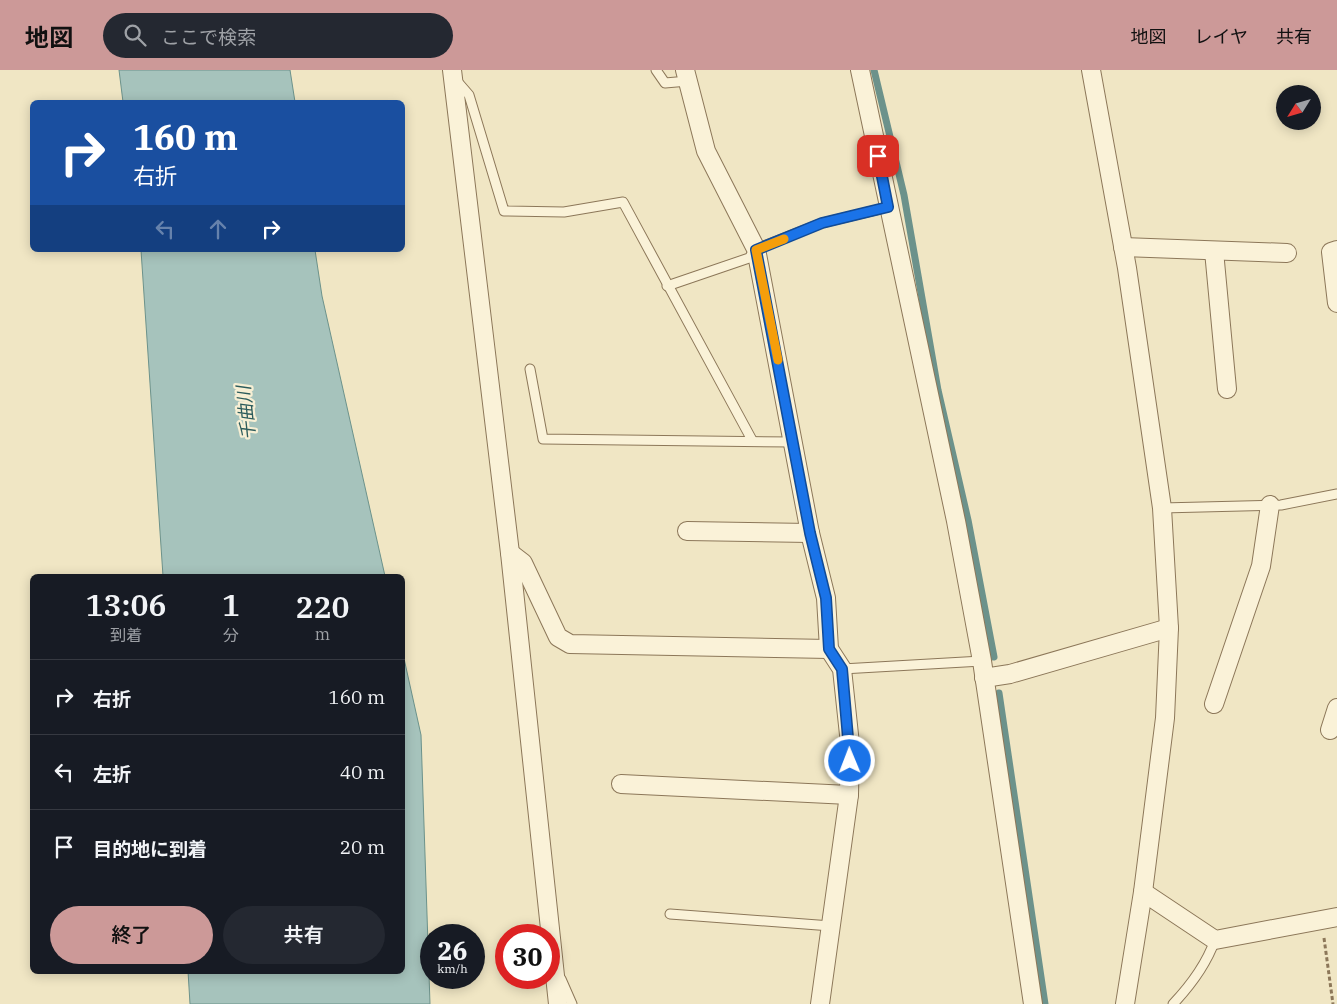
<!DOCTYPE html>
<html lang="ja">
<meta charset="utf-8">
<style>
body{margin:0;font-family:"IBM Plex Serif","Noto Sans JP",serif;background:#242831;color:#f1f3f6;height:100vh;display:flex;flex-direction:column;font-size:19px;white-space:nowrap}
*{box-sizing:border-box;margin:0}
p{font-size:16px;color:#9ea1a6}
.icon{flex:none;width:28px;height:28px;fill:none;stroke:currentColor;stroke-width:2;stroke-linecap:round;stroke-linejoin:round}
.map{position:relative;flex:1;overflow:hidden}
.side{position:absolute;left:30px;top:504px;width:375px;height:400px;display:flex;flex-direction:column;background:#171b24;border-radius:8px;box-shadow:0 2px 12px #0003}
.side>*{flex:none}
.hud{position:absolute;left:30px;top:30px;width:375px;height:152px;border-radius:8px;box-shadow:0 2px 12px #0003;background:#1a4fa0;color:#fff;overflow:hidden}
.needle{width:32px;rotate:233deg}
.tools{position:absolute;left:1276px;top:15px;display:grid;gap:10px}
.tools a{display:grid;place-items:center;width:45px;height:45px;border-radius:50%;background:#171b24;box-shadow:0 2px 12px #0003;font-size:25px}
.speed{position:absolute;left:420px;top:854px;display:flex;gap:10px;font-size:25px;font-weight:700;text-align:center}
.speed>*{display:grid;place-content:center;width:65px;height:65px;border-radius:50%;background:#171b24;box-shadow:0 2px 12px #0003;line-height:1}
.speed small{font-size:12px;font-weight:400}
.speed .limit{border:8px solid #d22;background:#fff;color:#111}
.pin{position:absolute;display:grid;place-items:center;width:42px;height:42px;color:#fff;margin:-21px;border-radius:10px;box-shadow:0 2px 8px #0006}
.me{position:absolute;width:55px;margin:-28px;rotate:359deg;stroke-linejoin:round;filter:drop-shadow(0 0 4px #0008)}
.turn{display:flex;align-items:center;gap:18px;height:105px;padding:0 20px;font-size:22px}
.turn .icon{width:65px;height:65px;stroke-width:2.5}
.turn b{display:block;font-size:35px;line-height:42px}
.lanes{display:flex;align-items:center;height:48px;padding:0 20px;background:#0003;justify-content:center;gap:25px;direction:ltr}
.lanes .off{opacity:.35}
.eta{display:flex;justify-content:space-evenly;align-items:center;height:85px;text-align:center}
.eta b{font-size:30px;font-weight:600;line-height:35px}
.primary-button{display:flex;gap:10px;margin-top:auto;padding:10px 20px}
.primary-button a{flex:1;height:58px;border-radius:30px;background:#cc9998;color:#111;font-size:20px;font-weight:600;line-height:58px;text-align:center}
.primary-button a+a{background:#242831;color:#f1f3f6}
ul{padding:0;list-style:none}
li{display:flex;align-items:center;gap:15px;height:75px;padding:0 20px;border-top:1px solid #363941}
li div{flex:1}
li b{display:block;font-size:19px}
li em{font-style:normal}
header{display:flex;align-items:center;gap:30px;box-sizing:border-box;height:70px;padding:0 25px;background:#cc9998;color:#111}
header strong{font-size:24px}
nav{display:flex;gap:28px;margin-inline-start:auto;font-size:18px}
.search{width:350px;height:45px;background:#242831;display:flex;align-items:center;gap:12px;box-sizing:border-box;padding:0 18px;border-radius:28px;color:#9ea1a6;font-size:19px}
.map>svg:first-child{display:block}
.water{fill:#a6c3bc;stroke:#6c928b}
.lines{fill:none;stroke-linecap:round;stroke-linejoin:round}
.stream{stroke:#6c928b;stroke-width:7}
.lane-casing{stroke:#8c7759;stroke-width:11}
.street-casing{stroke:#8c7759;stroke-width:20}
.path{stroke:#8c7759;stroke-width:3;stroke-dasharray:4 2.5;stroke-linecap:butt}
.lane{stroke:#faf2d8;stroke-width:9}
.street{stroke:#faf2d8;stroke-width:18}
.route-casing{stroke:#114b97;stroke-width:12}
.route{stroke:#1a73e8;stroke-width:9}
.slow{stroke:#f59e0b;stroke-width:9}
.labels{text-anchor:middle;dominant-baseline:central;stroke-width:4.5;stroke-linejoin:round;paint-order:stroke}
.water-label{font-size:18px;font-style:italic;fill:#2c5c5c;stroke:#f7efd4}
</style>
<header>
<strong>地図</strong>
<div class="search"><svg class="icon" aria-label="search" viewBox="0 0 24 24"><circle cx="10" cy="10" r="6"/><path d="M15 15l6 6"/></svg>ここで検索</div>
<nav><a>地図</a><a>レイヤ</a><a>共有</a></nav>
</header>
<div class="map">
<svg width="1337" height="934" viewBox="0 0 1337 934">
<rect width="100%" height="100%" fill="#f0e6c4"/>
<g class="water">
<polygon points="119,0 290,0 295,32 123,32"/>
<polygon points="141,180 315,180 322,226 385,506 163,506"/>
<polygon points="403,584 421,665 430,934 190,934 188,901 402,901"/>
</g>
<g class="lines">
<g class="stream">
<polyline points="874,0 904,125 938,320 968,450 994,587"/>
<polyline points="999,623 1045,934"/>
</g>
<g class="lane-casing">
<g id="lane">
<polyline points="656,0 665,13 688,11"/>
<polyline points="456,10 469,25 504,141 564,142 623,132 752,370"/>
<polyline points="667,216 749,188 756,179 822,153 889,137"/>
<polyline points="530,299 543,369 793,372"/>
<polyline points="1162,438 1281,435 1337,424"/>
<polyline points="842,599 982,591"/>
<polyline points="670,844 831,856"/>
<polyline points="561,909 572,934"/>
<path d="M1173,934C1191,915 1206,895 1215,870"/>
</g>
</g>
<g class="street-casing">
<g id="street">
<polyline points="452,0 510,483 558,934"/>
<polyline points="685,0 706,81 756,179 810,463 826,528 829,579 842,599 850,674 849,725 820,934"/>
<polyline points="860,0 956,451 982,591 1033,934"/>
<polyline points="1091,0 1127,198 1162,438 1169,558 1165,648 1143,822 1125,934"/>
<polyline points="1123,177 1287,183"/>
<polyline points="1337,180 1331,182 1337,233"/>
<polyline points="1214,181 1227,319"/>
<polyline points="687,461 810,463"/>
<polyline points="510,483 523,493 558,567 570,574 829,579"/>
<polyline points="984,608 1010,604 1169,558"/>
<polyline points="1214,634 1261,496 1270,435"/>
<polyline points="1330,660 1337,638"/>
<polyline points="621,714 849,725"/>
<polyline points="1143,822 1215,870 1337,847"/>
</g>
</g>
<polyline class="path" points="1324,868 1333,934"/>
<use href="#lane" class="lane"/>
<use href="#street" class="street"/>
</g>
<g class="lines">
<g class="route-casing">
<polyline id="route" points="850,691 842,599 829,579 826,528 810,463 756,180 822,153 888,137 878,86"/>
</g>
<use href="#route" class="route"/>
<polyline class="slow" points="778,290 756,180 784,169"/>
</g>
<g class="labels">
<g class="water-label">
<text transform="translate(246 343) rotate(-96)">千曲川</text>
</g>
</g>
</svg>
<div class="tools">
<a><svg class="needle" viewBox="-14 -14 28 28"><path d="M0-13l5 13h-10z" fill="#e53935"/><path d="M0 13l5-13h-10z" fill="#9ea1a6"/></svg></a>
</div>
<div class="speed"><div>26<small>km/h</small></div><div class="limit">30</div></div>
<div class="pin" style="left:878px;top:86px;background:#d93025"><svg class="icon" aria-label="arrive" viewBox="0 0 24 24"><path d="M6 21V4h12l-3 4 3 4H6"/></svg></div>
<svg class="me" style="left:850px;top:691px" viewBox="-20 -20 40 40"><circle r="17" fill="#1a73e8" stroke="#fff" stroke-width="3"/><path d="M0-11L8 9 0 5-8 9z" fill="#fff"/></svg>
<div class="hud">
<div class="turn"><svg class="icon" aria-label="right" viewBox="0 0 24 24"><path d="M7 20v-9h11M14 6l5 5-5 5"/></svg><div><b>160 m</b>右折</div></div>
<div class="lanes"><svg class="icon off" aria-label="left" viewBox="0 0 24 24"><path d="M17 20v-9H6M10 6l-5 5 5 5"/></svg><svg class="icon off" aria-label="ahead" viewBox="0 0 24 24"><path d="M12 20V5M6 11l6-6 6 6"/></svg><svg class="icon" aria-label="right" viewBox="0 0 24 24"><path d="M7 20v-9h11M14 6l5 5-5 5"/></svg></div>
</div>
<section class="side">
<div class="eta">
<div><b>13:06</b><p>到着</p></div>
<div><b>1</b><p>分</p></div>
<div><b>220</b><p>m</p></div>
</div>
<ul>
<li><svg class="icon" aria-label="right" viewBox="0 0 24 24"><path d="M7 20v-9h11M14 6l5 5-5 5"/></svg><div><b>右折</b></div><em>160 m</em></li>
<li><svg class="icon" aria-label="left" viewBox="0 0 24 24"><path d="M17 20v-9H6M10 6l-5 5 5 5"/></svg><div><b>左折</b></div><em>40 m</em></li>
<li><svg class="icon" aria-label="arrive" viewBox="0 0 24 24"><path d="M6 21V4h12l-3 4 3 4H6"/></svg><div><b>目的地に到着</b></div><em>20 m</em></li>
</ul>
<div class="primary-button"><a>終了</a><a>共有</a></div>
</section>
</div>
